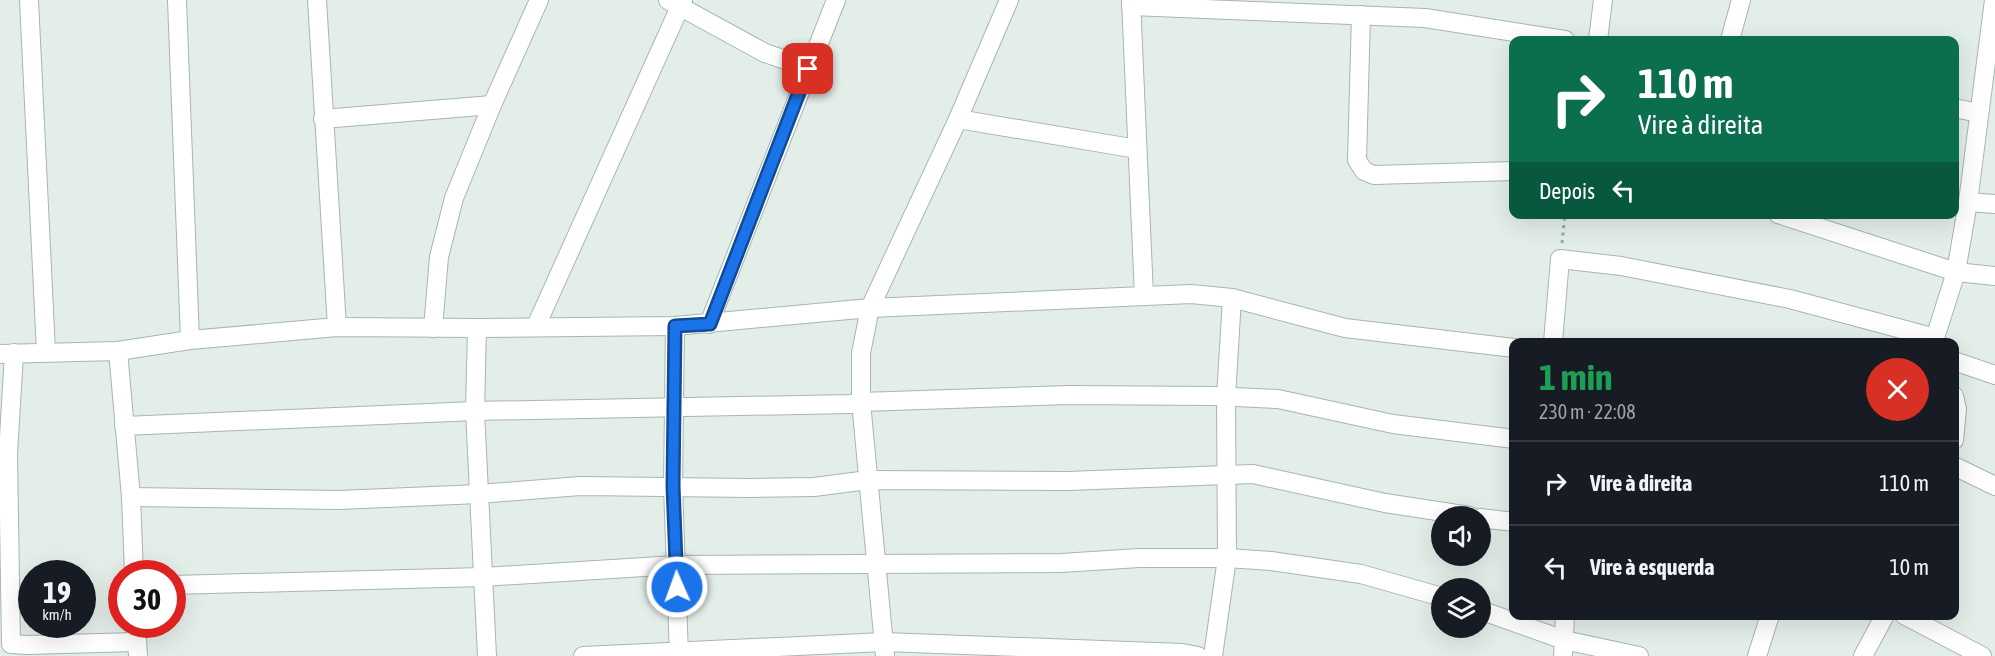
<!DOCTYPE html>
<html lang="pt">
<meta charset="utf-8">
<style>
body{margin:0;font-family:"Asap Condensed",sans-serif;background:#242831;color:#f1f3f6;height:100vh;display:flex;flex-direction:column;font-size:22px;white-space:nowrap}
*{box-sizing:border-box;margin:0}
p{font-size:20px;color:#9ea1a6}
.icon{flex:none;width:33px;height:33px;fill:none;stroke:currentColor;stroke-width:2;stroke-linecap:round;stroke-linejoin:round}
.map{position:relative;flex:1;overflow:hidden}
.side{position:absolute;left:1509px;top:338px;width:450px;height:282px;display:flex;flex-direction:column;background:#171b24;border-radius:12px;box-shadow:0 6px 24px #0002}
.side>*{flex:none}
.hud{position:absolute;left:1509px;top:36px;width:450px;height:183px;border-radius:12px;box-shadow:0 6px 24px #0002;background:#0b6e4f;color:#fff;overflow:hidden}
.fabs{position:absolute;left:1431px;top:506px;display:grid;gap:12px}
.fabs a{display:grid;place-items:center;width:60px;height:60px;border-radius:50%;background:#171b24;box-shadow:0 6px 24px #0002;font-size:30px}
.speed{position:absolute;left:18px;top:560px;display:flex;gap:12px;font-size:30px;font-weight:700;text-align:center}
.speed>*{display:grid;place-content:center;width:78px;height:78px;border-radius:50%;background:#171b24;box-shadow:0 6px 24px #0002;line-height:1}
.speed small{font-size:15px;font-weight:400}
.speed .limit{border:9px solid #d22;background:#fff;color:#111}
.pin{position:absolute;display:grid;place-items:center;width:51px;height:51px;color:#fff;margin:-26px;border-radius:12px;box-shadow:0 3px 9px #0006}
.me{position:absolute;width:66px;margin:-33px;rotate:358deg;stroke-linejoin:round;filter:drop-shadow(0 0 4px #0008)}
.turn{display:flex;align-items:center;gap:21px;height:126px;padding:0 30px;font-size:27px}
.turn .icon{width:78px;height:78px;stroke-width:2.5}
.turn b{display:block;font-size:42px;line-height:51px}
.then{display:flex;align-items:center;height:57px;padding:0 30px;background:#0003;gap:12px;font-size:22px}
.round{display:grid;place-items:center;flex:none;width:63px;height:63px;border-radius:32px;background:#242831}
.head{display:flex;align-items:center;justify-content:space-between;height:102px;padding:0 30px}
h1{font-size:36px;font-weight:700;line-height:45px;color:#1e9e55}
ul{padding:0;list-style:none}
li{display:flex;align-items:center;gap:18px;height:84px;padding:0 30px;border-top:2px solid #363941}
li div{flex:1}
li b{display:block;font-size:22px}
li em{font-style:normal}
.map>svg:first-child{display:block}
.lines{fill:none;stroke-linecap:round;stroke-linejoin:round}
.street-casing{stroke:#a7b6af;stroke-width:20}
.path{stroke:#85b19f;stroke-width:3;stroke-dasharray:3 4.5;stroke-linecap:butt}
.street{stroke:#fff;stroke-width:18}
.route-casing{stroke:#114b97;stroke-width:15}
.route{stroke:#1a73e8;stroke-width:10}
</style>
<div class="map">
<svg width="1995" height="656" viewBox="0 0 1995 656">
<rect width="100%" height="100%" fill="#e4eee9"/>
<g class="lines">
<g class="street-casing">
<g id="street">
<polyline points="29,0 46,352"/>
<polyline points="177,0 190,340"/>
<polyline points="317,0 337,327"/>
<polyline points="668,0 765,53 809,68"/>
<polyline points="1131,0 1144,296"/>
<polyline points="1131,6 1425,18 1565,40"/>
<polyline points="1361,15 1357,160 1364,171 1374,175 1514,171"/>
<polyline points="1598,40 1603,0"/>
<polyline points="1730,40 1741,0"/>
<polyline points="1954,108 1979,113"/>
<polyline points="323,119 492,105"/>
<polyline points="958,119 1137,149"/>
<polyline points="1968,202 1995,204"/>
<polyline points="1778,214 1956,272 1995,276"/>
<polyline points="709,324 836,0"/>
<polyline points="536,326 683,0"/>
<polyline points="675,326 673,486 679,656"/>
<polyline points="433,328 439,257 454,198 492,105 539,0"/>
<polyline points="477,328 475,411 487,656"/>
<polyline points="1553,342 1560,259 1621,266 1790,299 1935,338"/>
<polyline points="1936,342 1935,338 1956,272 1968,202 1994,0"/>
<polyline points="118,351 131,497 134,573"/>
<polyline points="14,353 8,454 11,644 27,645 137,642"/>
<polyline points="0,354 118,351 190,340 337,327 477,328 675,326 870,308 1191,294 1232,298 1345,328 1514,348"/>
<polyline points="1954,361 1995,375"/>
<polyline points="1954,396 1957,409 1954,440"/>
<polyline points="124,426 475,411 851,404 861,402 1069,395 1213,396 1278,399 1393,424 1514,439"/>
<polyline points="1954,466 1995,486"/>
<polyline points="131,497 339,500 479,494 580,486 749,488 814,487 868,480 1068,481 1253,474 1385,503 1470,516"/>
<polyline points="1480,518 1514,522"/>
<polyline points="172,585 483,577 676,565 1061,563 1139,558 1227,558 1271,561 1361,574 1442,597"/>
<polyline points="1480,610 1564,640 1639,656"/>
<polyline points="1904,615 1982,656"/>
<polyline points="136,624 138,656"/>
<polyline points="583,656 884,642 1182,653 1198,656"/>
<polyline points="885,656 861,402 861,353 870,308 958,119 1009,0"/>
<polyline points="1213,656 1227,558 1226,397 1232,298"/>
<polyline points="1563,656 1565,615"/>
<polyline points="1757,656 1770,615"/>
<polyline points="1863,656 1885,615"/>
</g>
</g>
<polyline class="path" points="1562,243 1565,214"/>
<use href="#street" class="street"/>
</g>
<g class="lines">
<g class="route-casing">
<polyline id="route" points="677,587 673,486 675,326 710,324 808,69"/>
</g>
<use href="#route" class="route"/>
</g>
</svg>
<div class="fabs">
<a><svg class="icon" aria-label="sound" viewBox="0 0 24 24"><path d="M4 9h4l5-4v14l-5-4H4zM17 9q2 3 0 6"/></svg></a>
<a><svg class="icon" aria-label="layers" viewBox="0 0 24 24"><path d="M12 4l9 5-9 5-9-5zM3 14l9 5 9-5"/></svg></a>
</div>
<div class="speed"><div>19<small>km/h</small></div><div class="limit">30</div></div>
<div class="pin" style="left:808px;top:69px;background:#d93025"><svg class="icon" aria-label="arrive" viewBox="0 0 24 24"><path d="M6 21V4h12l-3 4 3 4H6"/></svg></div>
<svg class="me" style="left:677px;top:587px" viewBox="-20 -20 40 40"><circle r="17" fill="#1a73e8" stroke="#fff" stroke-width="3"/><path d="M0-11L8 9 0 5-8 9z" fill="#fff"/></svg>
<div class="hud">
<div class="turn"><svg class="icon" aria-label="right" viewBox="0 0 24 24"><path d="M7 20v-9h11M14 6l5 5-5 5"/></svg><div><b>110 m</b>Vire à direita</div></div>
<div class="then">Depois<svg class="icon" aria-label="left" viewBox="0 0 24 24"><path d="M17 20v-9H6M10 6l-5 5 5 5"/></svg></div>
</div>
<section class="side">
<div class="head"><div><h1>1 min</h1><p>230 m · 22:08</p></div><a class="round" style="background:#d93025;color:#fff"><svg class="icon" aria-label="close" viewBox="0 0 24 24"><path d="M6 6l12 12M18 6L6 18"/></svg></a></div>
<ul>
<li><svg class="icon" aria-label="right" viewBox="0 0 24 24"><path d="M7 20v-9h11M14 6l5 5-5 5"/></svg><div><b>Vire à direita</b></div><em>110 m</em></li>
<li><svg class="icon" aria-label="left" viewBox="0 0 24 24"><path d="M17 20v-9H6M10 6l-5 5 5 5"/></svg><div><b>Vire à esquerda</b></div><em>10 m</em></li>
</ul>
</section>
</div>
